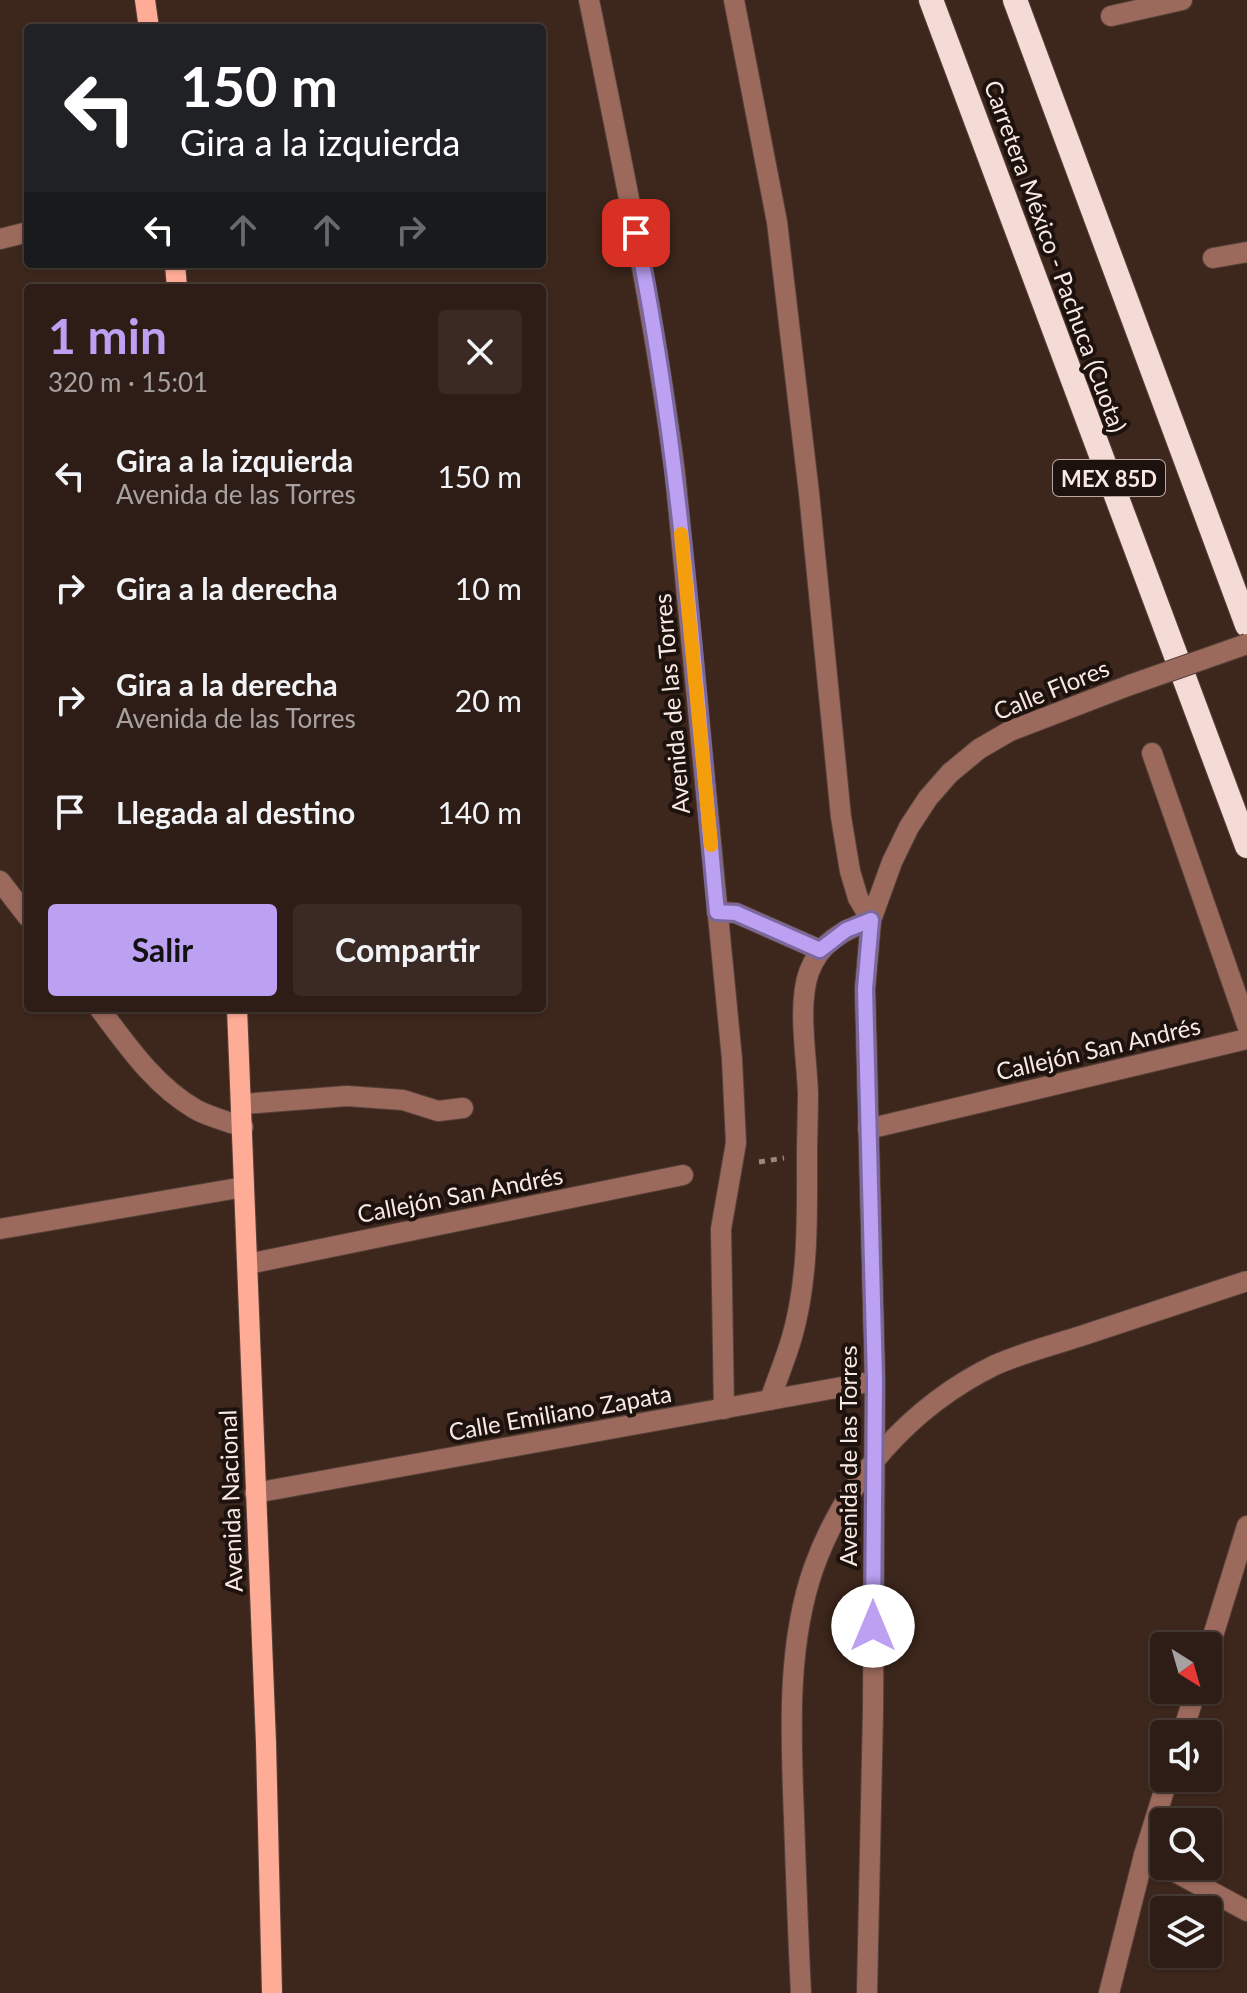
<!DOCTYPE html>
<html lang="es">
<meta charset="utf-8">
<style>
body{margin:0;font-family:Lato,sans-serif;background:#3a2a23;color:#f1f3f6;height:100vh;display:flex;flex-direction:column;font-size:30px;white-space:nowrap}
*{box-sizing:border-box;margin:0}
p{font-size:26px;color:#a7a2a1}
.icon{flex:none;width:44px;height:44px;fill:none;stroke:currentColor;stroke-width:2;stroke-linecap:round;stroke-linejoin:round}
.map{position:relative;flex:1;overflow:hidden}
.panel{position:absolute;left:24px;top:284px;width:522px;height:728px;display:flex;flex-direction:column;background:#2e1d16;border-radius:8px;box-shadow:0 2px 6px #0004,0 0 0 2px #493b35}
.panel>*{flex:none}
.banner{position:absolute;left:24px;top:24px;width:522px;height:244px;border-radius:8px;box-shadow:0 2px 6px #0004,0 0 0 2px #493b35;background:#202124;color:#fff;overflow:hidden}
.needle{width:52px;rotate:143deg}
.controls{position:absolute;left:1150px;top:1632px;display:grid;gap:16px}
.controls a{display:grid;place-items:center;width:72px;height:72px;border-radius:8px;background:#2e1d16;box-shadow:0 2px 6px #0004,0 0 0 2px #493b35;font-size:40px}
.pin{position:absolute;display:grid;place-items:center;width:68px;height:68px;color:#fff;margin:-34px;border-radius:16px;box-shadow:0 4px 12px #0006}
.me{position:absolute;width:88px;margin:-44px;rotate:0deg;stroke-linejoin:round;filter:drop-shadow(0 0 6px #0008)}
.turn{display:flex;align-items:center;gap:28px;height:168px;padding:0 24px;font-size:36px}
.turn .icon{width:104px;height:104px;stroke-width:2.5}
.turn b{display:block;font-size:56px;line-height:68px}
.lanes{display:flex;align-items:center;height:76px;padding:0 24px;background:#0003;justify-content:center;gap:40px;direction:ltr}
.lanes .off{opacity:.35}
.round{display:grid;place-items:center;flex:none;width:84px;height:84px;border-radius:8px;background:#3a2a23}
.overview{display:flex;align-items:center;justify-content:space-between;height:136px;padding:0 24px}
h1{font-size:48px;font-weight:700;line-height:60px;color:#bca0f2}
.primary-button{display:flex;gap:16px;margin-top:auto;padding:16px 24px}
.primary-button a{flex:1;height:92px;border-radius:8px;background:#bca0f2;color:#111;font-size:32px;font-weight:700;line-height:92px;text-align:center}
.primary-button a+a{background:#3a2a23;color:#f1f3f6}
ul{padding:0;list-style:none}
li{display:flex;align-items:center;gap:24px;height:112px;padding:0 24px}
li div{flex:1}
li b{display:block;font-size:30px}
li em{font-style:normal}
.map>svg:first-child{display:block}
.lines{fill:none;stroke-linecap:round;stroke-linejoin:round}
.minor-casing{stroke:#574239;stroke-width:22}
.major-casing{stroke:#574239;stroke-width:22}
.highway-casing{stroke:#574239;stroke-width:26}
.path{stroke:#9a877f;stroke-width:5;stroke-dasharray:6 6;stroke-linecap:butt}
.minor{stroke:#9c6a5d;stroke-width:20}
.major{stroke:#ffac97;stroke-width:20}
.highway{stroke:#f5dbd5;stroke-width:24}
.minor-bridge-casing{stroke:#574239;stroke-width:22;stroke-linecap:butt}
.minor-bridge{stroke:#9c6a5d;stroke-width:20}
.route-casing{stroke:#7a689d;stroke-width:20}
.route{stroke:#bca0f2;stroke-width:14}
.slow{stroke:#f59e0b;stroke-width:14}
.labels{text-anchor:middle;dominant-baseline:central;stroke-width:8;stroke-linejoin:round;paint-order:stroke}
.shield{fill:#1d120e;stroke:#b7a8a3;stroke-width:2}
.shield-label{font-size:22px;font-weight:bold;fill:#f9e9e3}
.street-label{font-size:24px;fill:#f9e9e3;stroke:#1d120e}
</style>
<div class="map">
<svg width="1247" height="1993" viewBox="0 0 1247 1993">
<rect width="100%" height="100%" fill="#3d271d"/>
<g class="lines">
<g class="minor-casing">
<g id="minor">
<path d="M589,0C621,157 654,314 675,473L732,1059L736,1143L721,1229L724,1409"/>
<polyline points="734,0 777,222 809,493 841,817 850,871 858,898 871,920"/>
<polyline points="1111,16 1182,0"/>
<polyline points="0,239 28,232"/>
<polyline points="1213,258 1247,252"/>
<polyline points="1152,753 1247,1025"/>
<polyline points="0,881 28,917"/>
<polyline points="717,912 736,913 820,950"/>
<path d="M99,1008C127,1045 154,1085 195,1109C209,1117 227,1121 243,1127"/>
<polyline points="243,1104 347,1096 403,1100 438,1111 463,1108"/>
<polyline points="868,1129 1247,1039"/>
<polyline points="0,1229 244,1187"/>
<polyline points="248,1264 683,1175"/>
<path d="M770,1400C777,1379 786,1358 792,1337C809,1278 807,1215 807,1155C807,1135 808,1114 808,1094C807,1058 797,1005 809,972C820,942 842,931 871,920"/>
<polyline points="255,1493 875,1381"/>
<polyline points="1208,1652 1247,1526"/>
<polyline points="1182,1734 1196,1690"/>
<polyline points="1144,1855 1247,1911"/>
<polyline points="867,1993 873,1711 875,1381 865,989 871,920 892,862 909,827 928,798 950,773 979,749 1010,731 1130,685"/>
<polyline points="1109,1993 1144,1855 1168,1778"/>
</g>
</g>
<g class="major-casing">
<g id="major">
<polyline points="145,0 149,28"/>
<polyline points="175,264 177,288"/>
<polyline points="237,1008 266,1743 272,1993"/>
</g>
</g>
<g class="highway-casing">
<g id="highway">
<polyline points="931,0 1247,846"/>
<polyline points="1015,0 1247,625"/>
</g>
</g>
<polyline class="path" points="759,1162 784,1158"/>
<use href="#minor" class="minor"/>
<use href="#major" class="major"/>
<use href="#highway" class="highway"/>
<g class="minor-bridge-casing">
<g id="minor-bridge">
<polyline points="1130,685 1247,644"/>
<path d="M801,1993C798,1935 796,1876 794,1818C791,1736 786,1646 814,1567C846,1479 911,1406 995,1365C1022,1353 1053,1345 1081,1336C1136,1318 1192,1299 1247,1281"/>
</g>
</g>
<use href="#minor-bridge" class="minor-bridge"/>
</g>
<g class="lines">
<g class="route-casing">
<path id="route" d="M636,233C682,457 695,685 717,912L736,913L820,950L846,930L871,920L865,989L875,1381L873,1626"/>
</g>
<use href="#route" class="route"/>
<polyline class="slow" points="681,534 711,845"/>
</g>
<g class="labels">
<rect class="shield" x="1053" y="460" width="112" height="36" rx="6"/>
<g class="shield-label">
<text x="1109" y="478">MEX 85D</text>
</g>
<g class="street-label">
<text transform="translate(1056 256) rotate(70)">Carretera México - Pachuca (Cuota)</text>
<text transform="translate(1051 689) rotate(-22)">Calle Flores</text>
<text transform="translate(671 704) rotate(-95)">Avenida de las Torres</text>
<text transform="translate(1098 1048) rotate(-13)">Callejón San Andrés</text>
<text transform="translate(460 1194) rotate(-11)">Callejón San Andrés</text>
<text transform="translate(560 1412) rotate(-10)">Calle Emiliano Zapata</text>
<text transform="translate(847 1456) rotate(-90)">Avenida de las Torres</text>
<text transform="translate(230 1501) rotate(-92)">Avenida Nacional</text>
</g>
</g>
</svg>
<div class="controls">
<a><svg class="needle" viewBox="-14 -14 28 28"><path d="M0-13l5 13h-10z" fill="#e53935"/><path d="M0 13l5-13h-10z" fill="#a7a2a1"/></svg></a>
<a><svg class="icon" aria-label="sound" viewBox="0 0 24 24"><path d="M4 9h4l5-4v14l-5-4H4zM17 9q2 3 0 6"/></svg></a>
<a><svg class="icon" aria-label="search" viewBox="0 0 24 24"><circle cx="10" cy="10" r="6"/><path d="M15 15l6 6"/></svg></a>
<a><svg class="icon" aria-label="layers" viewBox="0 0 24 24"><path d="M12 4l9 5-9 5-9-5zM3 14l9 5 9-5"/></svg></a>
</div>
<div class="pin" style="left:636px;top:233px;background:#d93025"><svg class="icon" aria-label="arrive" viewBox="0 0 24 24"><path d="M6 21V4h12l-3 4 3 4H6"/></svg></div>
<svg class="me" style="left:873px;top:1626px" viewBox="-20 -20 40 40"><circle r="19" fill="#fff"/><path d="M0-13L10 11 0 6-10 11z" fill="#bca0f2"/></svg>
<div class="banner">
<div class="turn"><svg class="icon" aria-label="left" viewBox="0 0 24 24"><path d="M17 20v-9H6M10 6l-5 5 5 5"/></svg><div><b>150 m</b>Gira a la izquierda</div></div>
<div class="lanes"><svg class="icon" aria-label="left" viewBox="0 0 24 24"><path d="M17 20v-9H6M10 6l-5 5 5 5"/></svg><svg class="icon off" aria-label="ahead" viewBox="0 0 24 24"><path d="M12 20V5M6 11l6-6 6 6"/></svg><svg class="icon off" aria-label="ahead" viewBox="0 0 24 24"><path d="M12 20V5M6 11l6-6 6 6"/></svg><svg class="icon off" aria-label="right" viewBox="0 0 24 24"><path d="M7 20v-9h11M14 6l5 5-5 5"/></svg></div>
</div>
<section class="panel">
<div class="overview"><div><h1>1 min</h1><p>320 m · 15:01</p></div><a class="round"><svg class="icon" aria-label="close" viewBox="0 0 24 24"><path d="M6 6l12 12M18 6L6 18"/></svg></a></div>
<ul>
<li><svg class="icon" aria-label="left" viewBox="0 0 24 24"><path d="M17 20v-9H6M10 6l-5 5 5 5"/></svg><div><b>Gira a la izquierda</b><p>Avenida de las Torres</p></div><em>150 m</em></li>
<li><svg class="icon" aria-label="right" viewBox="0 0 24 24"><path d="M7 20v-9h11M14 6l5 5-5 5"/></svg><div><b>Gira a la derecha</b></div><em>10 m</em></li>
<li><svg class="icon" aria-label="right" viewBox="0 0 24 24"><path d="M7 20v-9h11M14 6l5 5-5 5"/></svg><div><b>Gira a la derecha</b><p>Avenida de las Torres</p></div><em>20 m</em></li>
<li><svg class="icon" aria-label="arrive" viewBox="0 0 24 24"><path d="M6 21V4h12l-3 4 3 4H6"/></svg><div><b>Llegada al destino</b></div><em>140 m</em></li>
</ul>
<div class="primary-button"><a>Salir</a><a>Compartir</a></div>
</section>
</div>
